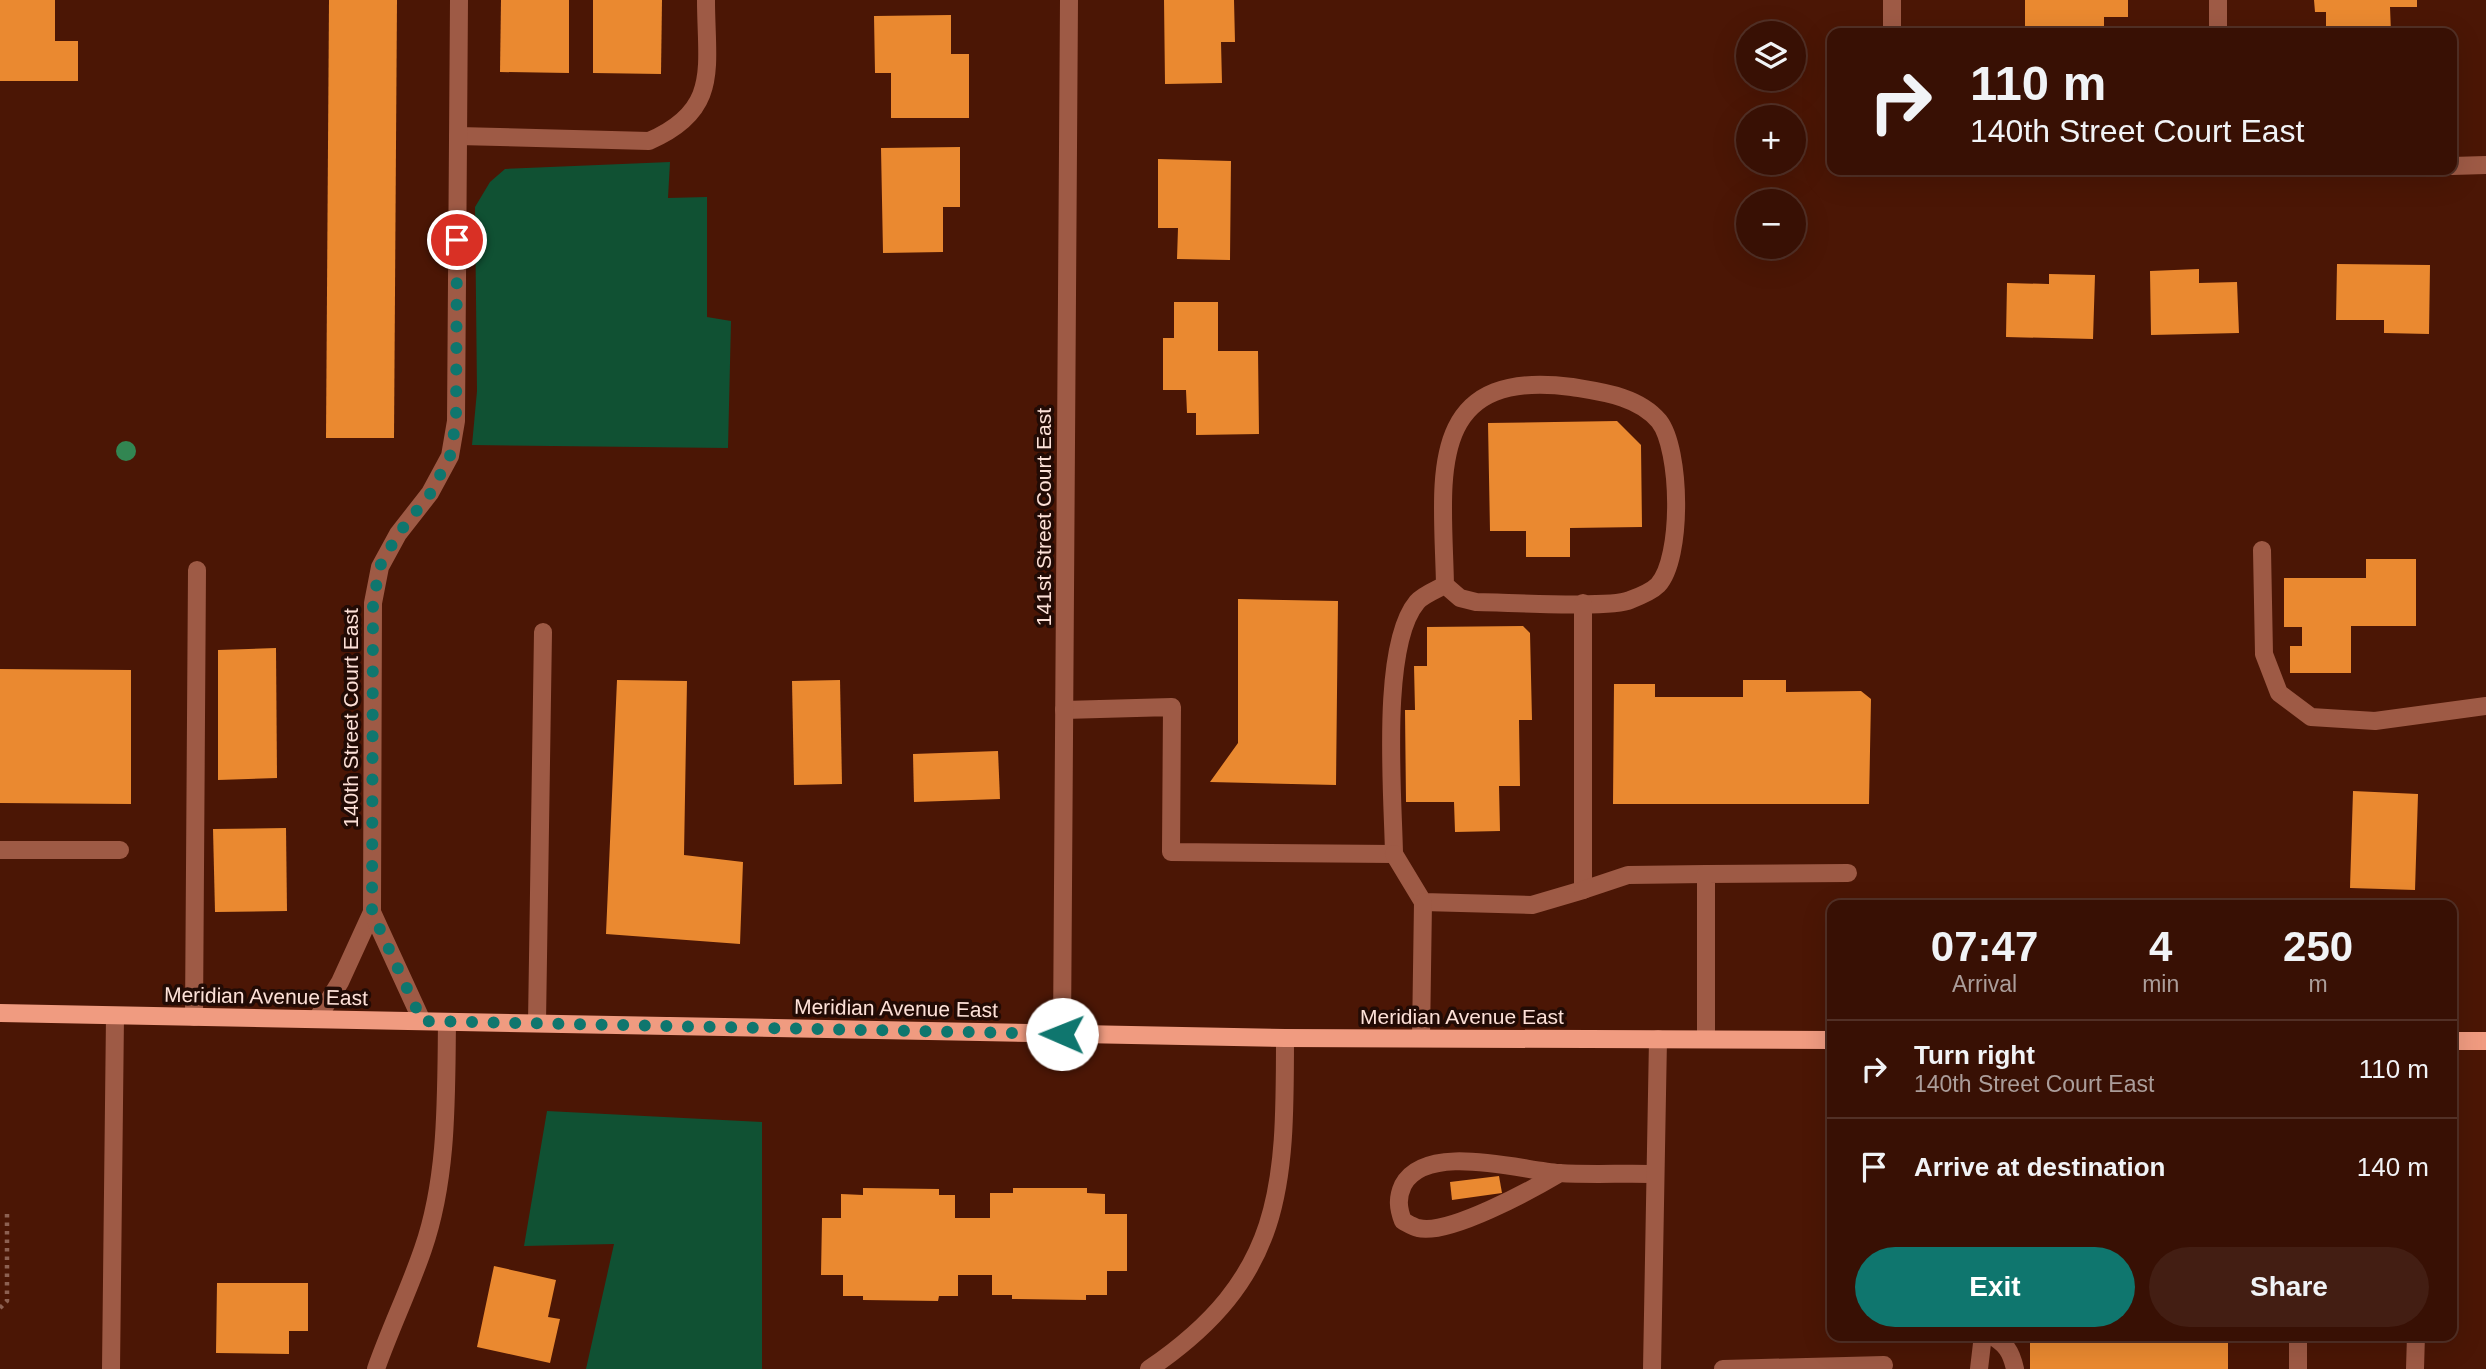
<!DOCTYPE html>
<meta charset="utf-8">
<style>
body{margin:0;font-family:Helvetica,sans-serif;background:#431e13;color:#f1f3f6;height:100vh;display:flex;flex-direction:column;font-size:26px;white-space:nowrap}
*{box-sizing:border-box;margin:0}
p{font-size:23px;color:#ab9d9a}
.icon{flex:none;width:38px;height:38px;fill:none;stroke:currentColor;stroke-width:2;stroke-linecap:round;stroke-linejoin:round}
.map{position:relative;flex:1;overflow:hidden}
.panel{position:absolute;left:1827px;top:900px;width:630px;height:441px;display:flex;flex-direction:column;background:#381004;border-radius:14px;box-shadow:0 7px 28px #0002,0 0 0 2px #523026}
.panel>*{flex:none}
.top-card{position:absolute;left:1827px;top:28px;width:630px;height:147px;border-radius:14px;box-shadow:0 7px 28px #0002,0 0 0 2px #523026;background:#381004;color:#f1f3f6;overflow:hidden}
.controls{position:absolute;left:1736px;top:21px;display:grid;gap:14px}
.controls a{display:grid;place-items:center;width:70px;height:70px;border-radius:50%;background:#381004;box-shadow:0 7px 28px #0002,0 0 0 2px #523026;font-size:35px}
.pin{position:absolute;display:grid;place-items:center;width:60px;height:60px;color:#fff;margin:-30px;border:4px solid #fff;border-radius:50%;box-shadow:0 2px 7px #0007}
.me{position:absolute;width:77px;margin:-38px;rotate:271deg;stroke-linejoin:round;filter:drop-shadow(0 0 5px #0008)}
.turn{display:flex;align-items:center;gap:24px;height:147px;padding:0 28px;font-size:32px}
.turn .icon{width:91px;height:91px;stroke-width:2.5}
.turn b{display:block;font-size:49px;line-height:60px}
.eta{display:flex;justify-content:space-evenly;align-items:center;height:119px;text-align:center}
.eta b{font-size:42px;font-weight:700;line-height:49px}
.primary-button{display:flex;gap:14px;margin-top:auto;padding:14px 28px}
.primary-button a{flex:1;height:80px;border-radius:42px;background:#0f766e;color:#fff;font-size:28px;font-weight:700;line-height:80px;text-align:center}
.primary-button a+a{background:#431e13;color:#f1f3f6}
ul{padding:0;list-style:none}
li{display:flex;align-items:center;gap:21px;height:98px;padding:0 28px;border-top:2px solid #523026}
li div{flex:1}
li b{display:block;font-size:26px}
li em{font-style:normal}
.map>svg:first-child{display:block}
.green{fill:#105133}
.building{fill:#ea8930}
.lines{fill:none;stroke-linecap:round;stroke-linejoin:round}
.path{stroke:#8c6052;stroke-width:4.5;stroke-dasharray:3.5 5;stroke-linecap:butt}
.minor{stroke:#9e5a45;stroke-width:18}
.major{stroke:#f09b80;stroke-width:18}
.tree{fill:#328652}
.route{stroke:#0f766e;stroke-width:12;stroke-dasharray:0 21.6}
.labels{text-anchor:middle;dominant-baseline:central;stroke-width:7;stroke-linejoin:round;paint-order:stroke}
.street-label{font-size:21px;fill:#fde1d8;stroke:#220b05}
</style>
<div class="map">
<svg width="2486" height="1369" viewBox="0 0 2486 1369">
<rect width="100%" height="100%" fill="#4b1605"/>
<g class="green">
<polygon points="670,162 668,198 707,197 707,317 731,321 728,448 472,445 477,391 475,207 490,182 505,169"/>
<polygon points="547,1111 762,1122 762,1369 586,1369 614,1244 524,1246"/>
</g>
<g class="building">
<polygon points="0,0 55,0 55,41 78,41 78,81 0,81"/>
<polygon points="329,0 397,0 394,438 326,438"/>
<polygon points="501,0 569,0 569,73 500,72"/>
<polygon points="593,0 662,0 661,74 593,73"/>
<polygon points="1164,0 1234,0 1235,42 1221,42 1222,83 1165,84"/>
<polygon points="2025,0 2128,0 2128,17 2104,17 2104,33 2025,33"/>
<polygon points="2314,0 2417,0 2417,7 2390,7 2391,33 2326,33 2326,12 2315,12"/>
<polygon points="951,15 951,54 969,54 969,118 891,118 891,73 875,73 874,16"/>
<polygon points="960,147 960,207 943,207 943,252 883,253 881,148"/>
<polygon points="1158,159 1231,161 1230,260 1177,259 1178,228 1158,228"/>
<polygon points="2337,264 2430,265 2429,334 2384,333 2384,320 2336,320"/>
<polygon points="2199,269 2199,283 2237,282 2239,333 2151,335 2150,271"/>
<polygon points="2049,274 2095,275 2093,339 2006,337 2007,283 2049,284"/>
<polygon points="1174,302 1218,302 1218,351 1258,351 1259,434 1196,435 1196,413 1187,413 1186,390 1163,390 1163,338 1174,338"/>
<polygon points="1617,421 1641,445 1642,527 1570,528 1570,557 1526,557 1526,531 1490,531 1488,423"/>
<polygon points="2366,559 2416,559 2416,626 2351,626 2351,673 2290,673 2290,646 2302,646 2302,627 2284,627 2284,578 2366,578"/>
<polygon points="1238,599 1338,601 1336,785 1210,782 1238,743"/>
<polygon points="1523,626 1530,633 1532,720 1519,720 1520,786 1499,786 1500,831 1455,832 1454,802 1406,802 1405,710 1415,710 1414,666 1427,666 1427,627"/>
<polygon points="276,648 277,778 218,780 218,650"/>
<polygon points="0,669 131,670 131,804 0,803"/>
<polygon points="617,680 687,681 684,855 743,862 740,944 606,934"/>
<polygon points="840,680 842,784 794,785 792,681"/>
<polygon points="1743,680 1786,680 1786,692 1861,691 1871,699 1869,804 1613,804 1614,684 1655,684 1655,697 1743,697"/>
<polygon points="998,751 1000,799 914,802 913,754"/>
<polygon points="2353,791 2418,794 2415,890 2350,888"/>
<polygon points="286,828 287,911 215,912 213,829"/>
<polygon points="1499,1176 1502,1193 1452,1200 1450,1182"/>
<polygon points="863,1188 939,1189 939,1195 955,1195 955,1218 990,1218 990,1193 1013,1193 1013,1188 1087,1188 1087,1193 1105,1194 1105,1214 1127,1214 1127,1271 1107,1271 1107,1295 1086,1295 1086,1300 1012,1299 1012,1295 992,1295 992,1275 958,1275 958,1296 939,1296 938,1301 863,1300 863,1296 843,1296 843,1275 821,1275 822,1218 841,1218 841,1194 863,1195"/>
<polygon points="494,1266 556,1280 548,1317 560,1319 550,1363 477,1347"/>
<polygon points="217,1283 308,1283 308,1331 289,1331 289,1354 216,1353"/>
<rect x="2030" y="1335" width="198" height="34"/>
</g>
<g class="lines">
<polyline class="path" points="0,1308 7,1301 7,1211"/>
<g class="minor">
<polyline points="1892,0 1892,33"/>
<polyline points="2218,33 2218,0"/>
<path d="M458,136L649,141C721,110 706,67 706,0"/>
<polyline points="2452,166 2486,165"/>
<polyline points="2262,550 2264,654 2279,693 2311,717 2375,721 2486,706"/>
<path d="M1064,710L1172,707L1171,852L1394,854C1393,795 1380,646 1417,602C1423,595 1436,590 1445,585C1443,481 1422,367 1572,387C1602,392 1638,396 1659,421C1681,449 1683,558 1658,585C1652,591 1638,597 1630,600C1611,609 1504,602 1476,602L1460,598L1445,585"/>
<polyline points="0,850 120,850"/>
<polyline points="1394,854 1423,902 1532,905 1583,890 1583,603"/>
<polyline points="1583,890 1628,875 1706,874"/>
<polyline points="194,1017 197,570"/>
<polyline points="317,1019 340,982 372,912"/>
<polyline points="422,1021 372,912 373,603 380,567 398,534 430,493 450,456 456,421 459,0"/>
<polyline points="537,1023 543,632"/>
<polyline points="1062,1034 1069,0"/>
<polyline points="1421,1038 1423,902"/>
<polyline points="1706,1039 1706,874 1848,873"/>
<path d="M1560,1173C1533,1189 1448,1236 1418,1228C1413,1227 1407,1223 1403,1221C1398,1208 1397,1198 1403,1185C1426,1142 1519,1170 1559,1173C1591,1175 1624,1173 1655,1174"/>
<path d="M1990,1335C2006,1344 2011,1351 2015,1369"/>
<polyline points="111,1369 115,1016"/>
<path d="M376,1369C390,1329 409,1290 423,1249C448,1177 446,1097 447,1022"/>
<path d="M1149,1369C1284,1277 1285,1188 1285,1038"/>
<polyline points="1652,1369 1658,1039"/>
<polyline points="1723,1369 1884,1365"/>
<polyline points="1979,1369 1983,1335"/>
<polyline points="2298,1369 2298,1335"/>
<polyline points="2415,1369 2416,1335"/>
</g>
<g class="major">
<polyline points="0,1013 1285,1038 1832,1040"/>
<polyline points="2452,1041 2486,1041"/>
</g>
</g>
<circle class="tree" cx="126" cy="451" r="10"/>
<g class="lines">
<polyline class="route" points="457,240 456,421 450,456 430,494 398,534 380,566 373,603 372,912 422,1021 1062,1034"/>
</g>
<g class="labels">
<g class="street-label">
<text transform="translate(1043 517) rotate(-90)">141st Street Court East</text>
<text transform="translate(350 718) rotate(-90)">140th Street Court East</text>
<text transform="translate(266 996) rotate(1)">Meridian Avenue East</text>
<text transform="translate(896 1008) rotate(1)">Meridian Avenue East</text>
<text x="1462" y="1016">Meridian Avenue East</text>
</g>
</g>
</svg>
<div class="controls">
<a><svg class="icon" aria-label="layers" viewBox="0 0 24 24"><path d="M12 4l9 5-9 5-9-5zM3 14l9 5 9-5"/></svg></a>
<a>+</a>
<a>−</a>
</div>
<div class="pin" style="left:457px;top:240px;background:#d93025"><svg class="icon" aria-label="arrive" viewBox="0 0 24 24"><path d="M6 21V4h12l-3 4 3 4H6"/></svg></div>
<svg class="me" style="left:1062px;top:1034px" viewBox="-20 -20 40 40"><circle r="19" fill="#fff"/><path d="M0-13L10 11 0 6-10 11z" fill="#0f766e"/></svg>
<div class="top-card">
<div class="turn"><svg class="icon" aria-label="right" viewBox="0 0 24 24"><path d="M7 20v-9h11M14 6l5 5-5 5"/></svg><div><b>110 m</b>140th Street Court East</div></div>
</div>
<section class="panel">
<div class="eta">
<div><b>07:47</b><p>Arrival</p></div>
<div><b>4</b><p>min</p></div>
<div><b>250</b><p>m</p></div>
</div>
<ul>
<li><svg class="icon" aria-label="right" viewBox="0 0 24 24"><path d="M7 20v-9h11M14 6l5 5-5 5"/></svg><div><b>Turn right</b><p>140th Street Court East</p></div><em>110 m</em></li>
<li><svg class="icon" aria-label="arrive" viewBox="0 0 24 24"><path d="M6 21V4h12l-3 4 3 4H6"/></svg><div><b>Arrive at destination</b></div><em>140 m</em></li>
</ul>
<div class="primary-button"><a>Exit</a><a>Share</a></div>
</section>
</div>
